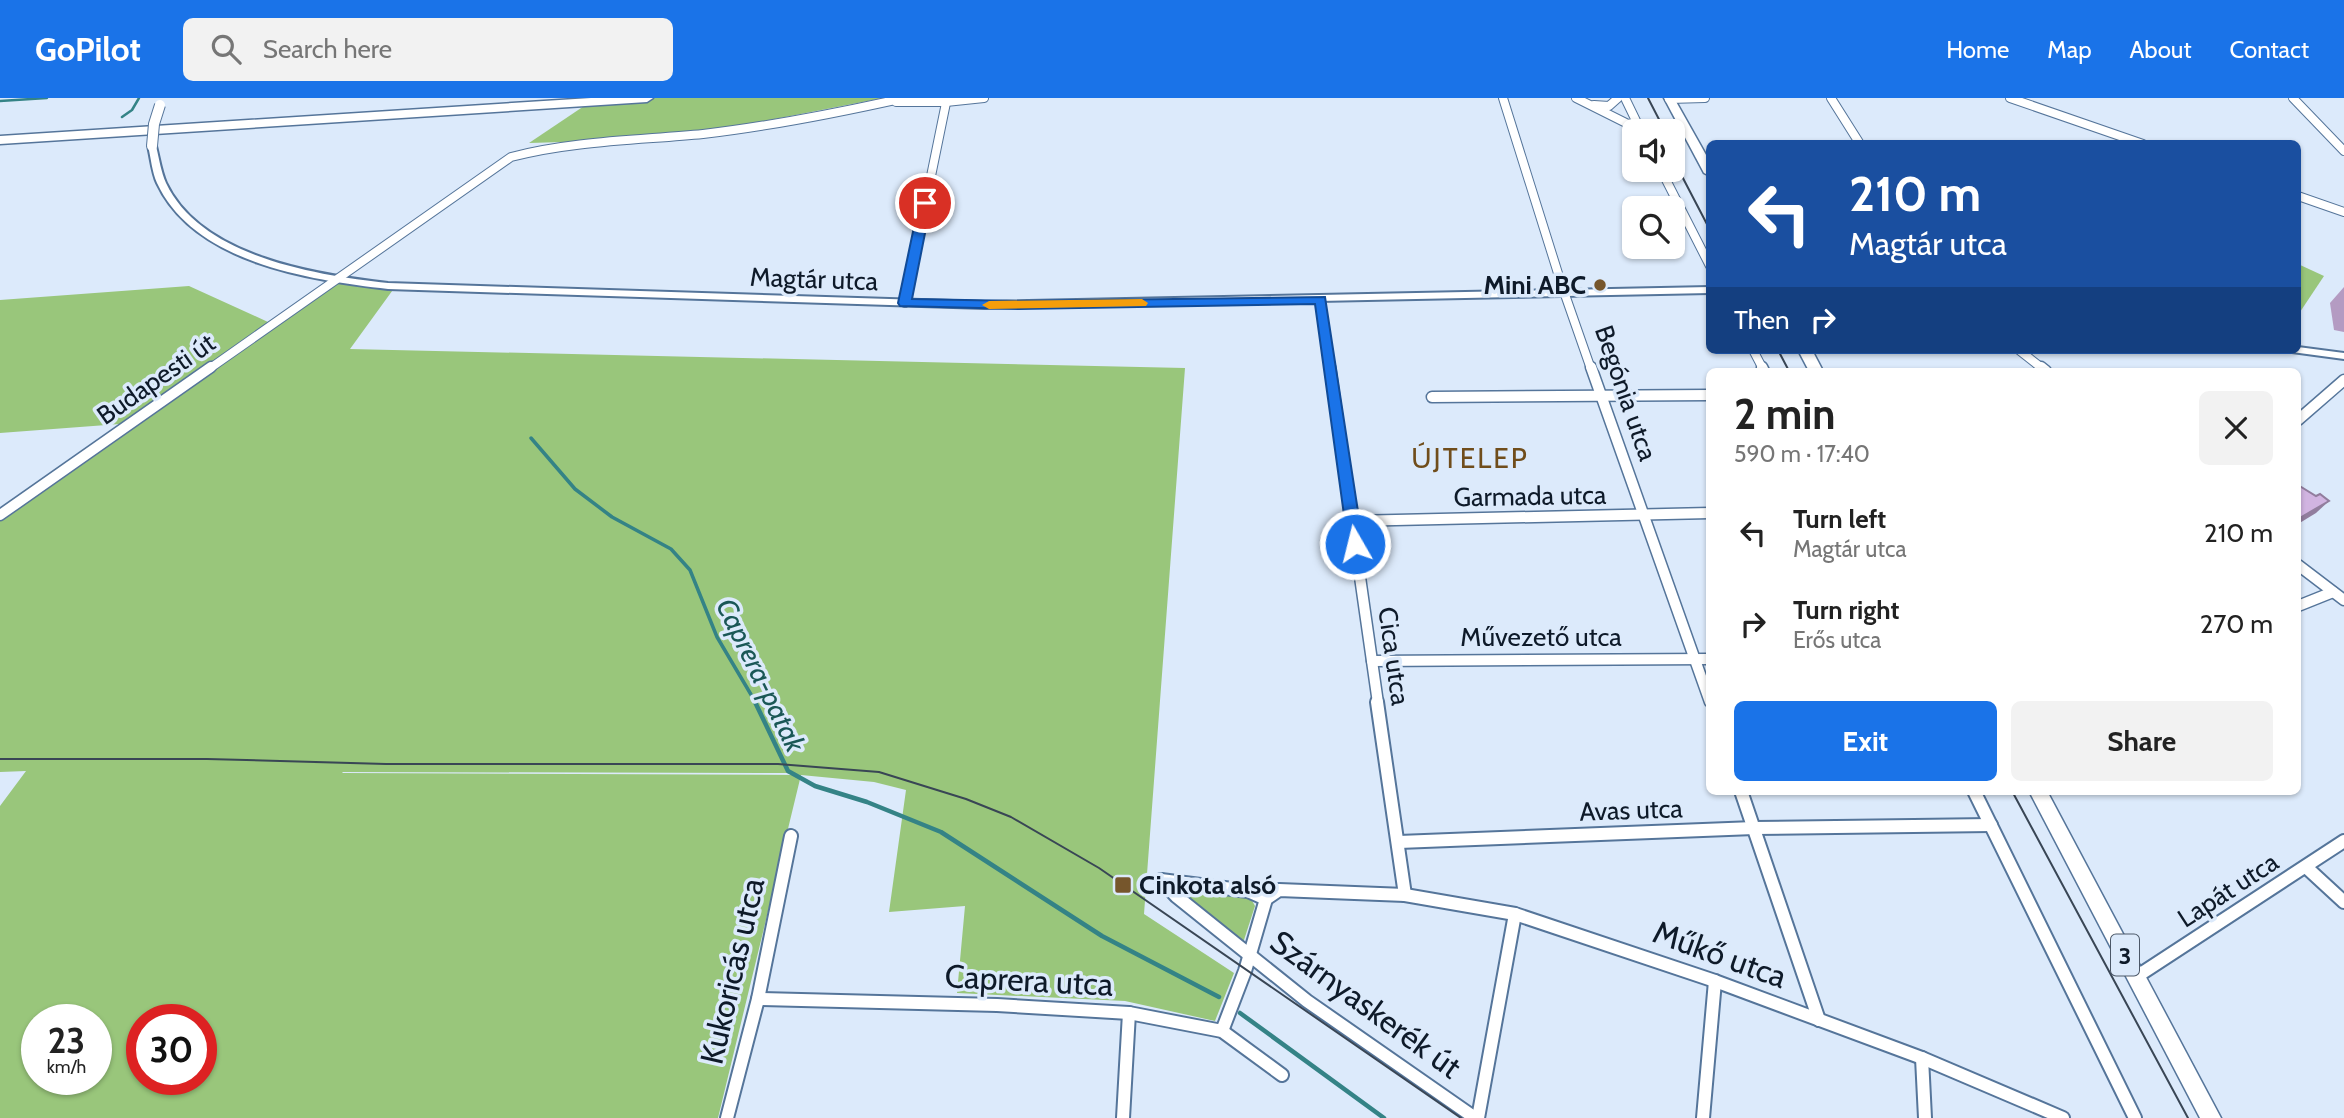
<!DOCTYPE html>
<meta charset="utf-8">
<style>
body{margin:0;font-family:Cabin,sans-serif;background:#f2f2f2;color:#222;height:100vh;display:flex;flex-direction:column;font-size:26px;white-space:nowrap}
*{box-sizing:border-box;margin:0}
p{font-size:23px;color:#767676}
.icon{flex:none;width:38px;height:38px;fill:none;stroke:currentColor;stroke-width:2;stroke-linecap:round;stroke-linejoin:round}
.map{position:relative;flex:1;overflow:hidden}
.panel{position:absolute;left:1706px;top:270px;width:595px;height:427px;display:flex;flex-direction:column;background:#fff;border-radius:10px;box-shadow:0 2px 5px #0004}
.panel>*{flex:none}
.hud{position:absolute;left:1706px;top:42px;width:595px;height:214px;border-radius:10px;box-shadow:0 2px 5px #0004;background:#1a4fa0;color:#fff;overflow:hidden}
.fabs{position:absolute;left:1622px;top:21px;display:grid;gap:14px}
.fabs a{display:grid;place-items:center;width:63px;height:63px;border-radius:10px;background:#fff;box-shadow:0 2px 5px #0004;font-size:35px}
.speed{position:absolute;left:21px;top:906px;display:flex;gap:14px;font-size:35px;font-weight:700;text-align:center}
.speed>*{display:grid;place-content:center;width:91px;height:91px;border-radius:50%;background:#fff;box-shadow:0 2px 5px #0004;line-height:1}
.speed small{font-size:18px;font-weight:400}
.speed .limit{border:10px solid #d22;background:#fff;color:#111}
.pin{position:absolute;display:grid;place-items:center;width:60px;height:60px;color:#fff;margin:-30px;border:4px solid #fff;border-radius:50%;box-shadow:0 2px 7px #0007}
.me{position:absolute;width:77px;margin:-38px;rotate:352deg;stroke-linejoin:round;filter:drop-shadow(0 0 5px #0008)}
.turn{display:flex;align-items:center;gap:24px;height:147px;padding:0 28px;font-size:32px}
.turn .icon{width:91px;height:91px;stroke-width:2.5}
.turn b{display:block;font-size:49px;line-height:60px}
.then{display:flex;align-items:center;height:66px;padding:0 28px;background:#0003;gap:14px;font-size:26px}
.round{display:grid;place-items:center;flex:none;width:74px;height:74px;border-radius:10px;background:#f2f2f2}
.head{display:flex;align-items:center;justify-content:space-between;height:119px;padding:0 28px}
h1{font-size:42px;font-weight:700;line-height:52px}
.button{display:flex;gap:14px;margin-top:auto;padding:14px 28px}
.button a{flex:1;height:80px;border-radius:10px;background:#1a73e8;color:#fff;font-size:28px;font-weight:700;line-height:80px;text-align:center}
.button a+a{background:#f2f2f2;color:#222}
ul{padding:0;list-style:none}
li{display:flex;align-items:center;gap:21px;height:91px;padding:0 28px}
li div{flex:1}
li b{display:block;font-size:26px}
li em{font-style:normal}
header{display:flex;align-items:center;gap:42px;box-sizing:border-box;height:98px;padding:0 35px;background:#1a73e8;color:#fff}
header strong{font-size:33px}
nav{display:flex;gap:38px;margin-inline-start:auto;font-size:24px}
.search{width:490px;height:63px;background:#f2f2f2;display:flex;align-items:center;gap:18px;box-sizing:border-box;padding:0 24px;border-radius:10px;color:#767676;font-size:26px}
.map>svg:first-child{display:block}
.green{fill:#99c67b;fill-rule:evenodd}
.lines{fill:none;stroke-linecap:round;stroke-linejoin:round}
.stream-far2{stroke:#348386;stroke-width:2.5}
.stream-far1{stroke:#348386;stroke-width:3.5}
.stream{stroke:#348386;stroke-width:4.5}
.minor-far2-casing{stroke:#55759a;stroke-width:10}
.minor-far1-casing{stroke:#55759a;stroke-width:13}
.minor-casing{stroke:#55759a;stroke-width:16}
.tertiary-casing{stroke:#55759a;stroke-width:4}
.primary-casing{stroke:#55759a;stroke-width:3}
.trunk-casing{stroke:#55759a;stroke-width:3}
.minor-far2{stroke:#fff;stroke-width:8}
.minor-far1{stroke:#fff;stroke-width:10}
.minor{stroke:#fff;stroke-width:12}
.tertiary{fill:#fff;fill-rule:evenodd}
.primary{fill:#fff;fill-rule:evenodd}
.trunk{fill:#fff;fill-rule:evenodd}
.tram{stroke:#394655;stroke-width:2}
.tertiary-bridge-casing{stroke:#55759a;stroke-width:12;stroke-linecap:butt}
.tertiary-bridge{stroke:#fff;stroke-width:10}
.wall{fill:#b49bc2}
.shaded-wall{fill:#927e9e}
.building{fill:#d1b4e1;stroke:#927e9e;stroke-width:2}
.route{fill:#1a73e8;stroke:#114b97;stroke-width:2}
.slow{fill:#f59e0b}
.poi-dot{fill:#76562c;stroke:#dceafb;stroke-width:2.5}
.labels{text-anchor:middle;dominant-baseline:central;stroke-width:7;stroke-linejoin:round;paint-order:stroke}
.shield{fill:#dceafb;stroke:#4c5868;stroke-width:2}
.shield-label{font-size:24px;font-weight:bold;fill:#0e1a29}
.street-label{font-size:26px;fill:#0e1a29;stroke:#dceafb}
.poi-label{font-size:26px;font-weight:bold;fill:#0e1a29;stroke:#dceafb;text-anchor:end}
.neighbourhood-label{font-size:28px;letter-spacing:2px;fill:#704d1b;stroke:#dceafb}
.water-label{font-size:28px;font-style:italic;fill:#1a5756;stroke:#dceafb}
.near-street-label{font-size:32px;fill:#0e1a29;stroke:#dceafb}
</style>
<header>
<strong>GoPilot</strong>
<div class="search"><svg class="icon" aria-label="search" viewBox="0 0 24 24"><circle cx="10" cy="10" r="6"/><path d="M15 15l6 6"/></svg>Search here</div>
<nav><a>Home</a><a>Map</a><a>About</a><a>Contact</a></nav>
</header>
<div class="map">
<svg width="2344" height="1020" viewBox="0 0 2344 1020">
<rect width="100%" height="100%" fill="#dceafb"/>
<g class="green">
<polygon points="596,0 883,0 733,29 596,43 529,45"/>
<polygon points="2298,166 2324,178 2298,217"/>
<path d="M328,185L395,189L350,251L1185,270L1144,816L1234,875L1215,923L1125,903L957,895L965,808L889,814L906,692L874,684L801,677L718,1020H0V708L26,673L0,674V421L133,325L0,335V202L189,188L268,224ZM342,674L786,675L800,677L343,675ZM37,922H96V982H37ZM142,922H201V982H142Z"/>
<polygon points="1182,794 1249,797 1255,808 1243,845"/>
</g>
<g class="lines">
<g class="stream-far2">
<polyline points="0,3 47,0"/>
<polyline points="122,19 132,12 139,0"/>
</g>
<polyline class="stream-far1" points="531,340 575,391 612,419 671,451 690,472 717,539 756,605"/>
<g class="stream">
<polyline points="755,604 788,673 815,688 867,704 941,734 1102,838 1219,899"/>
<polyline points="1240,915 1384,1020"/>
</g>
<g class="minor-far2-casing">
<g id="minor-far2">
<polyline points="1503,0 1562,188 1591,271"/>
<polyline points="1576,0 1642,33"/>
<polyline points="1625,0 1640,31"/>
<polyline points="1831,0 1860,46"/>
<polyline points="2010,0 2143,46"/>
<polyline points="2293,0 2344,53"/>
<polyline points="1669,1 1705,0"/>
<polyline points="896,4 946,4 984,0"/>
<polyline points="1594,7 1609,8 1618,0"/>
<polyline points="1661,72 1710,168"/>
<polyline points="2298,98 2344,114"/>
<polyline points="1320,201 1330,271"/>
<polyline points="905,205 947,0"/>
<polyline points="1753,252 1763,271"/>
<polyline points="2019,252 2043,271"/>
<path d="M209,271L511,59C570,43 641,42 703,36C771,28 837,15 904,0"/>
</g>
</g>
<g class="minor-far1-casing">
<g id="minor-far1">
<polyline points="1330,269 1378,605"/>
<polyline points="1591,269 1710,604"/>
<polyline points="1762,269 1764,273"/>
<polyline points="2041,269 2046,273"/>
<polyline points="1432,299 1710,297"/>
<polyline points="2298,322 2344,282"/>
<polyline points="0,417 211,269"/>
<polyline points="1352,423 1710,415"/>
<polyline points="2298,467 2344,502"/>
<polyline points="2298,508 2333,494"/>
<polyline points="1372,563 1710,561"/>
</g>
</g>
<g class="minor-casing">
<g id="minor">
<polyline points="1377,604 1405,797"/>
<polyline points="1741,693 1819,922"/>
<polyline points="1974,693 2135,1020"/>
<polyline points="1399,744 1754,730 1991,727"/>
<polyline points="2306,769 2344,804"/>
<polyline points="1161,782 1176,798 1307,903 1475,1020"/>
<polyline points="1161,782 1248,793 1266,801"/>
<polyline points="2136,879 2344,743"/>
<polyline points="758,901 997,907 1129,915 1222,933 1282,977"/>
<polyline points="1222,933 1245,873 1266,801 1279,792 1405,797 1515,816 1715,883 1922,960 2063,1020"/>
<polyline points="1922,960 1925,1020"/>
<polyline points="727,1020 758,901 791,738"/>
<polyline points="1123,1020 1129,915"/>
<polyline points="1478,1020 1515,816"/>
<polyline points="1703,1020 1715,883"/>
</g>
</g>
<g class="tertiary-casing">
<g id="tertiary">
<path d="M152,45L156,48C159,60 161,74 166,85C201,159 316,177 388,185L985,204L1710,189V195L985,210L388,191C310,182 194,165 157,85C152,74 151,60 148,48Z"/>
<polygon points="2298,249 2344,255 2344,261 2292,254 2291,252 2298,252"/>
</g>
</g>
<g class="primary-casing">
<g id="primary">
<polygon points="1664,0 1674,0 1710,64 1710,78 1704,75"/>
<polygon points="1798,252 1812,252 1823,273 1809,273"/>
<polygon points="2029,693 2047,693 2221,1020 2200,1020"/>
</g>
</g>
<g class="trunk-casing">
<polygon id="trunk" points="591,0 653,0 647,4 0,46 0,38"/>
</g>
<use href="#minor-far2" class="minor-far2"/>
<use href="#minor-far1" class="minor-far1"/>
<use href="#minor" class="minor"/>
<use href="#tertiary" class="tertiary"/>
<use href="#primary" class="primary"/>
<use href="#trunk" class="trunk"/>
<g class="tram">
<polyline points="1648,0 1665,33"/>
<polyline points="1673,61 1710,132"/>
<polyline points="1778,252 1789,273"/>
<polyline points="0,661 207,661 386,666 778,666 879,674 966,701 1011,719 1099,770 1461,1020"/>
<polyline points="2012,693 2188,1020"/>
</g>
<g class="tertiary-bridge-casing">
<polyline id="tertiary-bridge" points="152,48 154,26 160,7"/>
</g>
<use href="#tertiary-bridge" class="tertiary-bridge"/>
</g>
<polygon class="wall" points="2344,189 2344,234 2334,232 2330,205"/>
<polygon class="shaded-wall" points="2329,403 2316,415 2298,426 2298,421"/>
<polygon class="building" points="2298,387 2316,398 2320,396 2329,403 2298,421"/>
<polygon class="route" points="925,101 931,105 912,201 1019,203 1325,199 1363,446 1361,450 1350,450 1348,446 1315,206 1019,211 900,208 898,205 919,105"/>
<polygon class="slow" points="1142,201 1148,205 1146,208 989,211 982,207 989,203"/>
<g class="poi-dot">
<circle cx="1600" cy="187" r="7"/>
<rect x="1114" y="778" width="18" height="18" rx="3.5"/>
</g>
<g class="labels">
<rect class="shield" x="2111" y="836.5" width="28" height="41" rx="5"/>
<g class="shield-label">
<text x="2125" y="857">3</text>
</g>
<g class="street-label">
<text transform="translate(814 181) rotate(2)">Magtár utca</text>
<text transform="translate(156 281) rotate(-35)">Budapesti út</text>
<text transform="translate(1626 295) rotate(71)">Begónia utca</text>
<text transform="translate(1530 398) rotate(-1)">Garmada utca</text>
<text x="1541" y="539">Művezető utca</text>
<text transform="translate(1394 558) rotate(82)">Cica utca</text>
<text transform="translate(1631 712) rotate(-2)">Avas utca</text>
<text transform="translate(2228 792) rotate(-33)">Lapát utca</text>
</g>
<g class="poi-label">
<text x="1586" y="187">Mini ABC</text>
<text x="1139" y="787" text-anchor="start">Cinkota alsó</text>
</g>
<g class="neighbourhood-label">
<text x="1470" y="360">ÚJTELEP</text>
</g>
<g class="water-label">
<text transform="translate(761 577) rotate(64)">Caprera-patak</text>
</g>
<g class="near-street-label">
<text transform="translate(1720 856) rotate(20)">Műkő utca</text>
<text transform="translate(732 873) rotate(-77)">Kukoricás utca</text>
<text transform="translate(1029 882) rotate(3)">Caprera utca</text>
<text transform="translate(1366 906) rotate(36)">Szárnyaskerék út</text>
</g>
</g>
</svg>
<div class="fabs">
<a><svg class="icon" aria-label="sound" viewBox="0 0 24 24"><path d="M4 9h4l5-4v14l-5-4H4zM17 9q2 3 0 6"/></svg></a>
<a><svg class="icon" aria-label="search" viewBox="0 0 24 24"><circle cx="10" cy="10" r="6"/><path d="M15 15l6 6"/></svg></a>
</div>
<div class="speed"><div>23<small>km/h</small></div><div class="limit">30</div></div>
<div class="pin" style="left:925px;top:105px;background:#d93025"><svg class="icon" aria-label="arrive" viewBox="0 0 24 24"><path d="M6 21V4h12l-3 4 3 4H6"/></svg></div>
<svg class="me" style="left:1355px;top:446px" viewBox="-20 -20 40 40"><circle r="17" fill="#1a73e8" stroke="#fff" stroke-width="3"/><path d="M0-11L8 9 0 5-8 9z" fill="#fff"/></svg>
<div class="hud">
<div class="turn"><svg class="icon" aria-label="left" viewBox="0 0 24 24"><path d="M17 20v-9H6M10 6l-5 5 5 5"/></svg><div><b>210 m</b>Magtár utca</div></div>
<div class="then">Then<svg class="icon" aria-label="right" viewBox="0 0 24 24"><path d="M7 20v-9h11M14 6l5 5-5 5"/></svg></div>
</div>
<section class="panel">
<div class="head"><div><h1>2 min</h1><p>590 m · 17:40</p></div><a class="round"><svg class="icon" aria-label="close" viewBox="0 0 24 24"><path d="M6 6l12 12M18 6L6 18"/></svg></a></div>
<ul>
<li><svg class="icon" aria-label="left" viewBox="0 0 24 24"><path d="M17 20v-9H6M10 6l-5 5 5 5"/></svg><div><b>Turn left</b><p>Magtár utca</p></div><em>210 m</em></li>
<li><svg class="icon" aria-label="right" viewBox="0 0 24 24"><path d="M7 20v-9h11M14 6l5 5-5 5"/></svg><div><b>Turn right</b><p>Erős utca</p></div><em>270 m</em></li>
</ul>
<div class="button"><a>Exit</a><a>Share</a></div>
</section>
</div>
